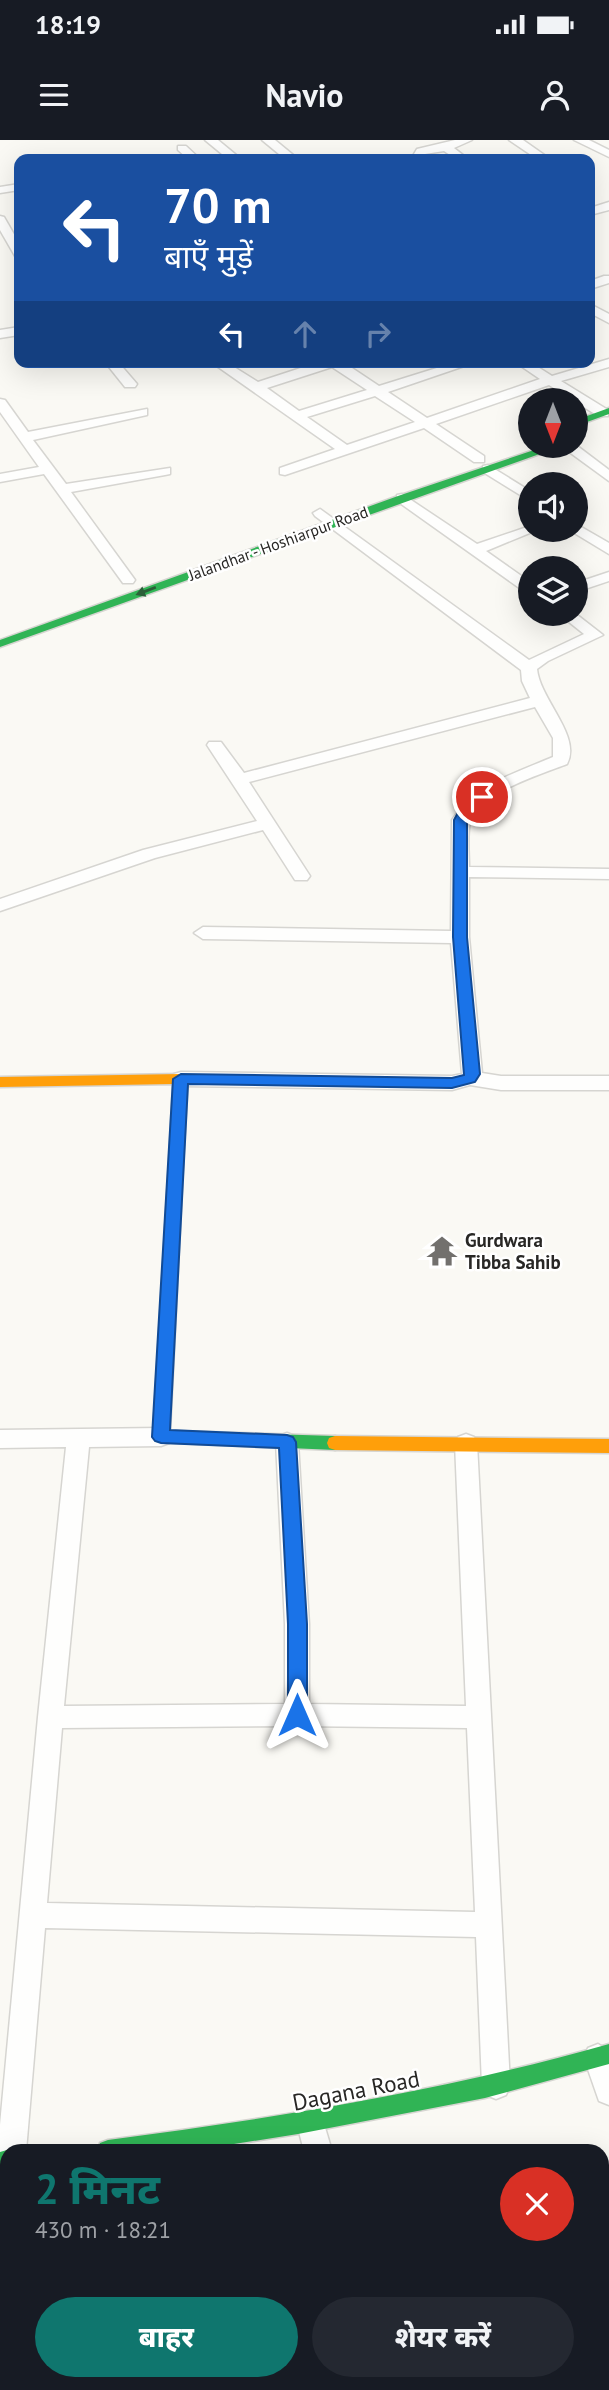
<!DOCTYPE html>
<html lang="hi">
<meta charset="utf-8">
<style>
body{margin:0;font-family:"PT Sans","Noto Sans Devanagari",sans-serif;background:#242831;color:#f1f3f6;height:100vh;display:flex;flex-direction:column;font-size:26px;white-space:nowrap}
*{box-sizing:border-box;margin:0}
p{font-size:23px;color:#9ea1a6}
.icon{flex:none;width:38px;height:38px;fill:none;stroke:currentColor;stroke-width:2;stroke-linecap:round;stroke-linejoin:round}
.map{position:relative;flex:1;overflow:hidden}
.drawer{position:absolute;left:0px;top:2004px;width:609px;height:247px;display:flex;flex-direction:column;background:#171b24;border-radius:21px 21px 0 0;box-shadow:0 7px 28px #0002}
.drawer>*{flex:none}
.guide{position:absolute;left:14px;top:14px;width:581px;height:214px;border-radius:14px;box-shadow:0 7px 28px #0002;background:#1a4fa0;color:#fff;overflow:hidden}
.needle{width:46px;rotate:180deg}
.buttons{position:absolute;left:518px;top:248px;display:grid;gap:14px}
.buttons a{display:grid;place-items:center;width:70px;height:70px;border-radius:50%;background:#171b24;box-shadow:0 7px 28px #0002;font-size:35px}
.pin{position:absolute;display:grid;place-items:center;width:60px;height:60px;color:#fff;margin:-30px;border:4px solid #fff;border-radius:50%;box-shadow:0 2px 7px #0007}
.me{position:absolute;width:77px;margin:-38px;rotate:0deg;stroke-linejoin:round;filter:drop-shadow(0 0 5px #0008)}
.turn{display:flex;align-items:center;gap:24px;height:147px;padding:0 35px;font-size:32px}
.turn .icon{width:91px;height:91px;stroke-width:2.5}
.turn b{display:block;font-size:49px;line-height:60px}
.lanes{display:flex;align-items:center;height:66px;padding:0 35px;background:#0003;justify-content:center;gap:35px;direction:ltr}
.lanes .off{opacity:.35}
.round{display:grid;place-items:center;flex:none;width:74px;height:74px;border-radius:37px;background:#242831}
.overview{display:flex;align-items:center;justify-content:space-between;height:119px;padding:0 35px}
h1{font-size:42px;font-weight:800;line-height:52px;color:#0f766e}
.cta{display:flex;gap:14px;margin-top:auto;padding:14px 35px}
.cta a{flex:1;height:80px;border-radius:42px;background:#0f766e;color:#fff;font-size:28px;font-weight:800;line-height:80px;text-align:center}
.cta a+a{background:#242831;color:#f1f3f6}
.status{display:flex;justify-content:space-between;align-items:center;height:49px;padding:0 35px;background:#171b24;direction:ltr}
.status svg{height:19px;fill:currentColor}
header{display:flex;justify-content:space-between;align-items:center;height:91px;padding:0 35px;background:#171b24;font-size:32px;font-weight:800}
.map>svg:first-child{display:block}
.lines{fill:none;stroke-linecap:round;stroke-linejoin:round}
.street-casing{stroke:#d6d5d1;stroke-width:3}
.fast-casing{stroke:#d6d5d1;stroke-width:3}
.slow-casing{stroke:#d6d5d1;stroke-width:3}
.street{fill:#fefefd;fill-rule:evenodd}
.fast{fill:#30b455;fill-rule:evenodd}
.slow{fill:#ff9f0a;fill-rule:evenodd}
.oneway{fill:#2b5f38}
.route{fill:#1a73e8;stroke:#114b97;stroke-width:2}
.labels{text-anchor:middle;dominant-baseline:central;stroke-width:5;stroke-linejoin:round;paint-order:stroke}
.far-street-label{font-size:16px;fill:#282725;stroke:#fff}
.poi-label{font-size:19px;font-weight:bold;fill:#282725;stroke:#fff;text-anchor:start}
.near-street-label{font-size:23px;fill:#282725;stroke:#fff}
</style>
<div class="status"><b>18:19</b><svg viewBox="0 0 49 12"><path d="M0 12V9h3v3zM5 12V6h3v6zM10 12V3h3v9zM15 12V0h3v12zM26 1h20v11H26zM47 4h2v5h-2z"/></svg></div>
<header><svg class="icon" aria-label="menu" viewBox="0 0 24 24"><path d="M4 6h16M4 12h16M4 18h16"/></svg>Navio<svg class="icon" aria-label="person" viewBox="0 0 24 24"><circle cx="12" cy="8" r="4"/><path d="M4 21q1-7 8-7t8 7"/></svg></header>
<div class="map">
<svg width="609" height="2250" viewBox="0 0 609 2250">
<rect width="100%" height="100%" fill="#faf9f4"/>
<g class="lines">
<g class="street-casing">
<g id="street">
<polygon points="205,0 218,0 241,19 228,19"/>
<polygon points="262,0 275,0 298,19 285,19"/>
<polygon points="455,0 472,0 454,8 468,19 456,19 444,11 425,14 422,19 411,19 417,9"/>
<polygon points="509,0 523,0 550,19 537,19"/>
<polygon points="574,0 589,0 609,10 609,17"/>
<polygon points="178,6 186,6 200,19 188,19 178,10"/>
<polygon points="19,44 19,50 0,53 0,47"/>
<polygon points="609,62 609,70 590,75 590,68"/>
<polygon points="0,76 4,77 19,103 19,117 15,116 0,90"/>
<polygon points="604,136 609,136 609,143 590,149 590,141"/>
<polygon points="590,164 609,174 609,183 590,173"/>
<polygon points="19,187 19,195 0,198 0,190"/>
<path d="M609,219V227L561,241L608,270V276H598L549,245L436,284L484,316V322H474L424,288L285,335L280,334V328L335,309L211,222H226L258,242L319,222H343L379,246L456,222H476L388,252L427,278L540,239L515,222H530L552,236ZM332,227L367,250L299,271L267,248ZM375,256L415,282L347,305L307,277Z"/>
<polygon points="105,222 118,222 137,244 135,247 125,247"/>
<polygon points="0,259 5,260 28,292 147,269 147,275 33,300 66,344 170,328 170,334 165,335 71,352 135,440 133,443 123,443 44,334 0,342 0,334 39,327 0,272"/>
<polygon points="576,305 609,330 609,341 561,306"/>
<polygon points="488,325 530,351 530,361 483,332 483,326"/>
<polygon points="402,354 477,404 530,386 530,390 537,390 486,411 530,442 530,453 525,452 397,361 397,355"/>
<path d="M320,369L529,520L584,494L559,474H576L603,495L548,521L537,529C540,560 582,596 567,624C544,633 474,655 470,682C467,696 469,713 469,727L609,729V739L469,737V797L482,933L501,936H609V950H501L470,945L452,950L181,946L174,944L171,939L174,934L181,932L452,936L462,934L451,803L203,799L194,793L203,787L451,791L452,680C475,644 516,633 553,617V598L535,567L249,642L310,736L307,740H295L263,690L155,718L0,771V759L143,710L257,681L207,605L209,602H221L244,633L530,558L522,541L521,530L315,376L313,373Z"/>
<polygon points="576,384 609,403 609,414 571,391 576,390"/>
<polygon points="609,432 609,441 576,452 576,443"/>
<path d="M161,1288L169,1291L172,1297L169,1303L161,1306L89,1307L64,1566L285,1564V1484L276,1302L279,1296L287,1293L295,1296L298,1302L309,1484V1564L466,1566L455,1303L458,1297L466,1294L474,1297L477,1303L510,1945L506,1955L496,1959L486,1955L482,1945L476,1797L45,1788L26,2011H7V2023L0,2017V1985L38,1577L66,1307L0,1308V1290ZM297,1586L467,1588L475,1772L47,1763L62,1588Z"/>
<polygon points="598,1904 609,1911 609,1965 599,1961 584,1918 588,1908"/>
<polygon points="311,1970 321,1974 332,2011 304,2011 297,1984 301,1974"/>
<polygon points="100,2244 130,2244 131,2250 101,2250"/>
<polygon points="359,2244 389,2244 390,2250 360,2250"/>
</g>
</g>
<g class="fast-casing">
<g id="fast">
<polygon points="609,268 609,274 576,286 576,280"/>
<polygon points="546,306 562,306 0,507 0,500 398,356"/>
<polygon points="177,1000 184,1005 170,1291 335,1296 341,1298 343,1303 341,1308 335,1310 155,1302 153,1297 170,1005"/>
<path d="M609,1904V1924L485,1958L298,1994L190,2011H97L100,2003L108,2000C277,1978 444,1951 609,1904Z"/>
<polygon points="7,2010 7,2032 0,2034 0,2012"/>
</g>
</g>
<g class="slow-casing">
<g id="slow">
<polygon points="181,934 188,939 184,1005 177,1010 170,1005 173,944 0,947 0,937"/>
<polygon points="335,1296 609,1299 609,1313 335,1310 329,1308 327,1303 329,1298"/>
</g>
</g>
<use href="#street" class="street"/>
<use href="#fast" class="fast"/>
<use href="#slow" class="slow"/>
</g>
<defs><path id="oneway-solid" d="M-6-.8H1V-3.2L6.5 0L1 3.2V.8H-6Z" transform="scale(1.75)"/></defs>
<use class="oneway" href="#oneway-solid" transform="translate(146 451) rotate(159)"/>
<polygon class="route" points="482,653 488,657 472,669 467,680 467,797 480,934 475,942 452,948 188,944 170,1290 287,1295 293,1297 296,1302 307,1484 307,1575 304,1581 297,1583 291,1581 288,1575 288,1484 279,1308 161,1303 155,1301 152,1297 173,939 181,934 452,938 464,935 453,797 454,680 462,665"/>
<defs>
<g id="temple-bare" transform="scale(2.415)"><path d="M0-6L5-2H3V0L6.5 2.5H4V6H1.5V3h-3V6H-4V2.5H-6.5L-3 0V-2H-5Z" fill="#72706d" stroke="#fff" stroke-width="2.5" paint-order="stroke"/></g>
</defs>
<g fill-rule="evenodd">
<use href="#temple-bare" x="442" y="1111"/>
</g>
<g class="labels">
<g class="far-street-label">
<text transform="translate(278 403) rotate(-20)">Jalandhar - Hoshiarpur Road</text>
</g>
<g class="poi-label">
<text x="465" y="1100">Gurdwara<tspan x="465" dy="22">Tibba Sahib</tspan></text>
</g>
<g class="near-street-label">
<text transform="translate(356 1950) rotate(-11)">Dagana Road</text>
</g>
</g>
</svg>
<div class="buttons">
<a><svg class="needle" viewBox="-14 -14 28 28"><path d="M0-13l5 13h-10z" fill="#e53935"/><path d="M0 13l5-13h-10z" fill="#9ea1a6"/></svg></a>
<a><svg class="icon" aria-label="sound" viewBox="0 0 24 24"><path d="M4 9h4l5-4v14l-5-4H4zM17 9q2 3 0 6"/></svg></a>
<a><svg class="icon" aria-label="layers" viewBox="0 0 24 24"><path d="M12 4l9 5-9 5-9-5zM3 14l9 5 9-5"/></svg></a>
</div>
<div class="pin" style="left:482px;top:657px;background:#d93025"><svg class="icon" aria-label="arrive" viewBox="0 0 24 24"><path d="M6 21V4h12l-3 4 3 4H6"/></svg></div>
<svg class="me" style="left:297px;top:1575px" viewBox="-20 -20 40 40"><path d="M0-17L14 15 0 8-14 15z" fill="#1a73e8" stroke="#fff" stroke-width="4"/></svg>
<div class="guide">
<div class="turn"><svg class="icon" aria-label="left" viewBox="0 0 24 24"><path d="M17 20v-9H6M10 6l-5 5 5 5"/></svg><div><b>70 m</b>बाएँ मुड़ें</div></div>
<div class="lanes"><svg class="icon" aria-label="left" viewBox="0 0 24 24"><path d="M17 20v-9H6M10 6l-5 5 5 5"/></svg><svg class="icon off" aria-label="ahead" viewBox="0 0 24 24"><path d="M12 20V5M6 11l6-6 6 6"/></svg><svg class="icon off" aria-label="right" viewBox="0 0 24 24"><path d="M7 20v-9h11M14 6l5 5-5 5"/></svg></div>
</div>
<section class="drawer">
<div class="overview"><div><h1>2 मिनट</h1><p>430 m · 18:21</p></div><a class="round" style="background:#d93025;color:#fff"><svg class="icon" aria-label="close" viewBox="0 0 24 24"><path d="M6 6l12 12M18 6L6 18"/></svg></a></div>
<div class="cta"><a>बाहर</a><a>शेयर करें</a></div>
</section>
</div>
